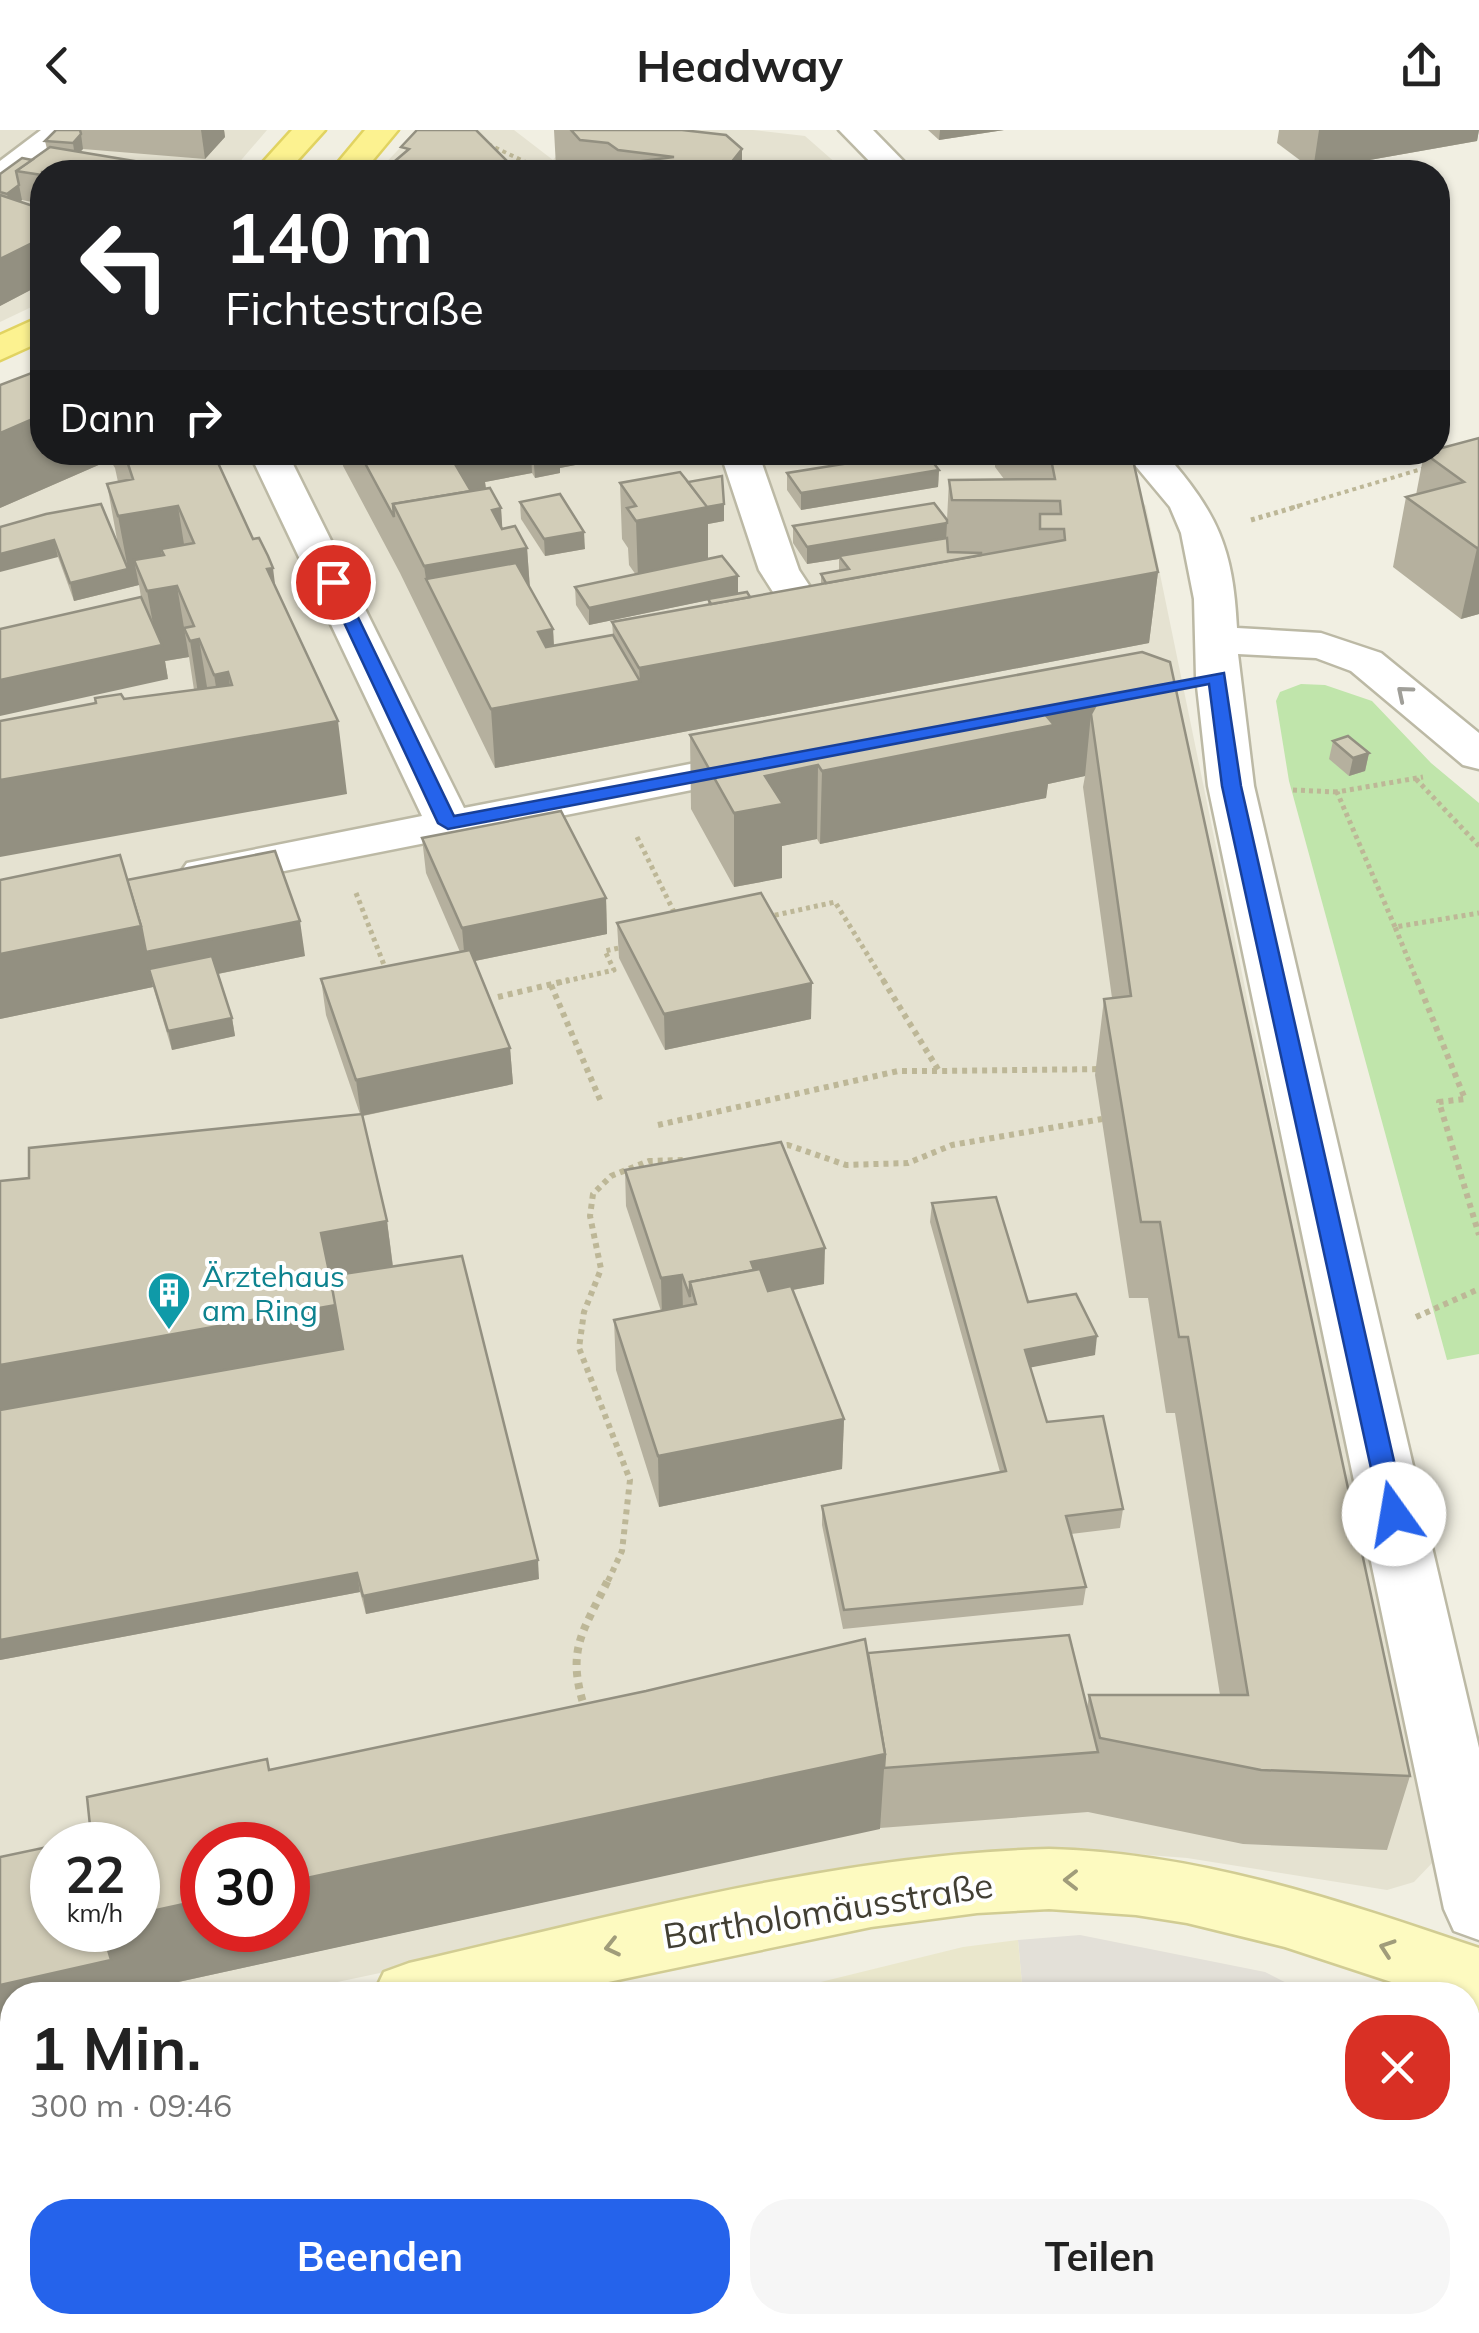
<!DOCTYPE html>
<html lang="de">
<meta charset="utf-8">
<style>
body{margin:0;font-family:Mulish,sans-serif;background:#f6f6f6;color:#222;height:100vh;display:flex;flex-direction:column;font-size:38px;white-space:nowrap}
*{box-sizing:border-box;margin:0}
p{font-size:32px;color:#767676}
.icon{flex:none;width:55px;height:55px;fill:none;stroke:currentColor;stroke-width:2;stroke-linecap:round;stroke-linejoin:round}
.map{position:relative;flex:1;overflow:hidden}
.drawer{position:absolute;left:0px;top:1852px;width:1480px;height:352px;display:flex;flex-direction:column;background:#fff;border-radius:40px 40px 0 0;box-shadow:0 2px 8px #0004}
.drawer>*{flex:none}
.hud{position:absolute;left:30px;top:30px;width:1420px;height:305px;border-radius:40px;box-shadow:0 2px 8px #0004;background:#202124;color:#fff;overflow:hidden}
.speed{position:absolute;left:30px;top:1692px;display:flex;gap:20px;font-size:50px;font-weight:700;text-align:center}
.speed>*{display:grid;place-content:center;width:130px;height:130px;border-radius:50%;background:#fff;box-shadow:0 2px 8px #0004;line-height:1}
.speed small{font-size:25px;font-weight:400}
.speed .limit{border:15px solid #d22;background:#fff;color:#111}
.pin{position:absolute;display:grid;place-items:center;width:85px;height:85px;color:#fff;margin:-42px;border:5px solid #fff;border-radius:50%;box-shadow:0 2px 10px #0007}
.me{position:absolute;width:110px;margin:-55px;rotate:347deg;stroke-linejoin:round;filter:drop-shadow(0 0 8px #0008)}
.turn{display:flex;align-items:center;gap:35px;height:210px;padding:0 30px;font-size:45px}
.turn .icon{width:130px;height:130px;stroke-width:2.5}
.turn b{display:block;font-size:70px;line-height:85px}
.then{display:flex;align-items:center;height:95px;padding:0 30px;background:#0003;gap:20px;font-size:38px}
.round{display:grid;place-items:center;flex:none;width:105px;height:105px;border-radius:40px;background:#f6f6f6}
.head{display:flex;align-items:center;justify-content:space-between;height:170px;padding:0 30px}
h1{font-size:60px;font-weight:700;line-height:75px}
.cta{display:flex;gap:20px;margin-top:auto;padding:20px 30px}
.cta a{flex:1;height:115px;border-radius:40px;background:#2563eb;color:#fff;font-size:40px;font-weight:700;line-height:115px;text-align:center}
.cta a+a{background:#f6f6f6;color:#222}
header{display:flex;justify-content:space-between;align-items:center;height:130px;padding:0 30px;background:#fff;font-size:45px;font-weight:700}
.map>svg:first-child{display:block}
.residential{fill:#e5e2d1;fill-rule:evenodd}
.industrial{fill:#e3e0d8}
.education{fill:#eae7cc}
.green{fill:#c0e5ab}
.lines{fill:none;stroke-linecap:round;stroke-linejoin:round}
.street-casing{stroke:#bcb9a5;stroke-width:5}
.secondary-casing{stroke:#d1cc93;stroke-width:5}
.primary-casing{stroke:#e1d361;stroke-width:5}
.path-far3{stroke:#bdb797;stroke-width:4;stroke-dasharray:4 4;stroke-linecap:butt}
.path-far2{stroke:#bdb797;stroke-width:5;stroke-dasharray:4 4;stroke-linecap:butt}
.path-far1{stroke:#bdb797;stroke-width:6;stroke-dasharray:5 5;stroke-linecap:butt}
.path{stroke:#bdb797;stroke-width:8;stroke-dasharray:6 6;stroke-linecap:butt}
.street{fill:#fff;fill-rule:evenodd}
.secondary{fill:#fdfac0;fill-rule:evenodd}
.primary{fill:#fcf290;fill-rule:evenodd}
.wall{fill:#b5b09e}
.shaded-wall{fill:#939081}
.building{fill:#d2cdb8;stroke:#939081;stroke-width:2.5}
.oneway{stroke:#a09f99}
.oneway2{stroke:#a09c7a}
.route{fill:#2563eb;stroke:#184099;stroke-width:2.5}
.labels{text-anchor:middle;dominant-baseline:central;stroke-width:8;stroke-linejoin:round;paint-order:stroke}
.culture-label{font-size:30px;fill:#0d838f;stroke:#fff;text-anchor:start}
.near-street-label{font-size:35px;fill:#423f33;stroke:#fff}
</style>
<header><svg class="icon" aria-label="back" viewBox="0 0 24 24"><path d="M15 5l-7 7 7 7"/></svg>Headway<svg class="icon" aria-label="share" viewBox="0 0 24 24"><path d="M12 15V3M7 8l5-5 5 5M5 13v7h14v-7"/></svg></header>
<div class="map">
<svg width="1479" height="2203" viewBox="0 0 1479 2203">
<rect width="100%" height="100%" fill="#f1efe2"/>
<g class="residential">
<polygon points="0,0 267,0 231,42 42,42 42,172 0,192"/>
<polygon points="417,0 514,0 553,30 578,0 753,0 805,6 846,42 377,42"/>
<path d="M0,288L42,322L1100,323L1146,376L1250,882L1439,1702L1434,1731L1414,1752L1387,1760L1187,1728L1058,1718L923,1728L276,1865H12V1922L0,1924ZM52,1715H138V1800H52ZM202,1715H288V1800H202Z"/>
</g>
<g class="industrial">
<polygon points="1080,1805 1265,1842 1310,1865 1023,1865 1018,1810"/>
<polygon points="1057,2192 1434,2192 1436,2203 1013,2203 1013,2196"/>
</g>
<g class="education">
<polygon points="1018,1810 1023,1865 768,1865 963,1817"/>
<polygon points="12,2051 12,2192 1057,2192 1014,2196 1013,2203 0,2203 0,2054"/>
</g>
<polygon class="green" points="1301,554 1325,555 1372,571 1431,633 1479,673 1479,1224 1447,1230 1289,651 1276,571 1280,562"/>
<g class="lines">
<g class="street-casing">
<g id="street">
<polygon points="41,0 77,0 11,54 0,57 0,31"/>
<polygon points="839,0 873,0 914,42 880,42"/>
<polygon points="249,322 287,322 464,678 762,620 778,623 784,633 778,643 762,646 204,757 187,753 180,743 187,733 422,686"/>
<polygon points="720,322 758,322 799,440 853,522 847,531 832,535 817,531 759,440"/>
<path d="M1124,322H1164C1217,383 1233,416 1237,498L1321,503L1381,523L1479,603V639L1463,635L1351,541L1316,528L1238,524L1254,656L1479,1618V1810L1454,1801L1444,1779L1208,656L1196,547L1194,469L1181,403L1170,377Z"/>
</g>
</g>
<g class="secondary-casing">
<g id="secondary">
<path d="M1049,1719C1199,1723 1338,1770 1479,1818V1882L1468,1878V1865H1431L1285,1817L1187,1793L1136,1785L1049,1779L977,1783L871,1797L546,1865H373L384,1842L409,1833C615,1786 838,1724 1049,1719Z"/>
<polygon points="12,1927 12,1995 0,1998 0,1930"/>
</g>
</g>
<g class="primary-casing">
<g id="primary">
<polygon points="292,0 325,0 287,42 254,42"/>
<polygon points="365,0 398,0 363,42 330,42"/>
<polygon points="42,186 42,211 0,230 0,205"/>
</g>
</g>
<g class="path-far3">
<polyline points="488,14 546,42"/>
<polyline points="1291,378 1425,338"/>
</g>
<g class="path-far2">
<polyline points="1251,390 1299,376"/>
<polyline points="1416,649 1479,716"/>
<polyline points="1293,660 1337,662"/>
<polyline points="637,707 676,786"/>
<polyline points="356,763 386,840"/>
<polyline points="767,787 835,772 885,853"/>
<polyline points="1395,797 1337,662 1423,647"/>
<polyline points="558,853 614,840 605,821 623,817"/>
<polyline points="1418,853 1395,797 1479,783"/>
</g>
<g class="path-far1">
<polyline points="883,850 939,941 1103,939"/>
<polyline points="1417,850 1465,969 1439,972 1479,1105"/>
<polyline points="551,855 601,972"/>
<polyline points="498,867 569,850"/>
<polyline points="658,995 898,941 938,941"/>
<polyline points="777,1017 788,1015 846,1035 908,1033 952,1015 1102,989"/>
<polyline points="1416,1187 1479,1159"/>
<polyline points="608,1451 622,1421 630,1350 579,1218 584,1182 601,1139 590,1086 593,1064 611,1046 649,1031 685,1030"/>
</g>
<path class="path" d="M586,1582C565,1520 582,1504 609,1448"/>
<use href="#street" class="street"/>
<use href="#secondary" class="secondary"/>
<use href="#primary" class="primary"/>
</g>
<g class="wall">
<polygon points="56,0 224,0 225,7 205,29 83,19 42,42 42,74 22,70 20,72 42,154 0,176 0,44 32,30 47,19 45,11"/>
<polygon points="554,0 682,0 742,42 574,42 571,39 556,37"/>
<polygon points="928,0 1004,0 939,10"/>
<polygon points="1279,0 1479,0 1477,11 1313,40 1277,13"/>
<polygon points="0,255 42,322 213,322 275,456 347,664 124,569 194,560 189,527 165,531 168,549 141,467 139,455 74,471 58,427 0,397 118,415 107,354 118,352 115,338 110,330 0,378"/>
<polygon points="1479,308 1479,484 1461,489 1393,437 1406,367 1416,365 1424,323"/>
<polygon points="341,322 642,322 560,338 560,343 535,348 532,343 485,352 486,358 501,378 502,399 527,418 530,458 553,499 554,516 613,505 612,492 708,474 708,470 589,495 576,475 575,457 636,445 629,435 628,418 622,409 620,353 688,352 724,391 708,394 708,429 738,463 750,467 821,454 821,444 839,441 839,429 807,434 793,413 793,396 947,390 949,350 1004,349 995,337 995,331 988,322 1127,322 1158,442 1149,513 495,638 400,443 343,336"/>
<polygon points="939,340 938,357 801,380 787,360 787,343"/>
<polygon points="520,372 585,419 545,426 521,389"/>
<polygon points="1142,522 1410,1646 1387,1720 1243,1714 1088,1682 880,1698 119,1865 12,1865 12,1889 0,1892 0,1727 91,1708 270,1639 868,1523 1087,1579 1089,1565 1220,1565 1175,1283 1166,1283 1148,1168 1129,1168 1095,945 1104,869 1112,868 1083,657 1085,646 1048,654 1046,668 820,714 817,709 782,716 782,748 734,757 691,679 690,605"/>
<polygon points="1333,611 1369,623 1365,641 1349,646 1329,629"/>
<polygon points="422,708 606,768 607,804 475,831 510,918 513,954 363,986 387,1091 393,1136 539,1449 366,1484 360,1462 0,1530 0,1051 29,1048 360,984 326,885 321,849 460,822 426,743"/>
<polygon points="0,750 127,750 305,826 218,844 232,888 235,906 172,920 153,857 0,889"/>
<polygon points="617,793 811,889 665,920 619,828"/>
<polygon points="625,1040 824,1154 793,1160 844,1289 842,1339 659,1377 616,1240 614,1190 661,1181 626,1076"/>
<polygon points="932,1073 1028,1172 1095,1225 1030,1237 1047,1292 1123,1379 1120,1398 1071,1404 1086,1457 1083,1475 843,1499 822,1395 822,1376 1000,1342 930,1092"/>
<polygon points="1014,2192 1113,2192 1114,2203 1013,2203"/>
</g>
<g class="shaded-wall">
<polygon points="201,0 224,0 225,7 205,29"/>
<polygon points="940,0 1004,0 939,10"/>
<polygon points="1319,0 1479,0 1477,11 1313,40"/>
<polygon points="81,4 83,19 75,28 73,13"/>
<polygon points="742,19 742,42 730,42 730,34"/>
<polygon points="19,55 22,70 10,79 7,64"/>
<polygon points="42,108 42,154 0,176 0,129"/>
<polygon points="42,285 42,322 108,322 110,330 0,378 0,303"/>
<polygon points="442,322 531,322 532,343 485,352 486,360 446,367"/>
<polygon points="533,322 642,322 560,338 560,343 535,348"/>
<polygon points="939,340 938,357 801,380 801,363"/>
<polygon points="724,374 724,391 708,394 708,434 638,448 636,391"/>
<polygon points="178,376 189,446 164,425 161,419 166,450 134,430 139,455 74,471 70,453 128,439 118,386"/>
<polygon points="501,378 504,422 527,418 532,488 426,449 424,436 492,380"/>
<polygon points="947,393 946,411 839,426 839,429 807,434 807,417"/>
<polygon points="584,402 585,419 545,426 544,409"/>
<polygon points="54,410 58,427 0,442 0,424"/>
<polygon points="1479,417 1479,484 1461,489 1477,418"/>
<polygon points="273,438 282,509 267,439"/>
<polygon points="1158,442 1149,513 495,638 491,579 640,551 639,538"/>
<polygon points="738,446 738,464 589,495 589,478"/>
<polygon points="177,456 189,527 165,531 168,549 0,586 0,550 157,516 147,461"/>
<polygon points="553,499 556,557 538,502"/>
<polygon points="199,509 211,581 201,583 190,511"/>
<polygon points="228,542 238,608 338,591 347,664 0,727 0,650 225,611 214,545"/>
<polygon points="1097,573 1091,584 1085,646 1048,654 1046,668 820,714 822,641 1044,583"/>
<polygon points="1369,623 1365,641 1349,646 1353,628"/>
<polygon points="818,635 817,709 782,716 782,748 734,757 734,683 765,646"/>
<polygon points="606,768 607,804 465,833 462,798"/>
<polygon points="300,791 305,826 154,857 149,839 153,857 0,889 0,824 141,796"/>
<polygon points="812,853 811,889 665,920 664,884"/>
<polygon points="232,888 235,906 172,920 168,901"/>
<polygon points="510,918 513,954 361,986 356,950"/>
<polygon points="387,1091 395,1154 332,1165 321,1103"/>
<polygon points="825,1118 824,1154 759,1166 751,1132"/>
<polygon points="682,1145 683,1181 662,1185 661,1148"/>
<polygon points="336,1175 346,1238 0,1300 0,1235"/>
<polygon points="1097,1206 1095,1225 1023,1239 1025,1220"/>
<polygon points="844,1289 842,1339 659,1377 658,1326"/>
<polygon points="538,1430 539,1449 366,1484 363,1466"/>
<polygon points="357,1443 360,1462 0,1530 0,1510"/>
<polygon points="885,1624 880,1699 119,1865 12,1865 12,1889 0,1892 0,1855 102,1800 138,1800 138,1784 202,1770 202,1800 288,1800 288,1752"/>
</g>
<g class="building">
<polygon points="56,0 80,0 81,4 73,13 45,11"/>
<polygon points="417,0 476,0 518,42 382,42 409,19 401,17"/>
<polygon points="571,0 682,0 726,5 742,19 730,34 738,41 736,42 660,42 662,40 634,32 674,27 618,20 608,13 580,10"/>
<polygon points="50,17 164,36 154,42 42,42 42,45 16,41"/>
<polygon points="22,28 32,30 16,41 19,55 7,64 0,62 0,44"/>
<polygon points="0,65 42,79 42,108 0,129"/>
<polygon points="42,239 42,285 0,303 0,255"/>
<polygon points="1479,308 1479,417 1477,418 1406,367 1464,352 1424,323 1438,322 1438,319"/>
<polygon points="124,322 213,322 253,409 259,408 268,426 273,438 267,439 338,591 0,650 0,591 96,573 95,568 121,564 124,569 232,555 228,542 214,545 199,509 190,511 184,498 194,496 177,456 147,461 134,430 164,425 161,419 194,413 178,376 118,386 107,354 133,349"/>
<polygon points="359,322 448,322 471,361 393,374 394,387"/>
<polygon points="918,322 925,322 939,340 801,363 787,343"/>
<polygon points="1042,322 1127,322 1133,330 1158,442 639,538 612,492 1065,410 1064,399 1040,399 1040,384 1061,384 1060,371 952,370 949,350 1055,349 1052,334"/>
<polygon points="680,342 708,377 636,391 627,378 636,376 620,353"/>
<polygon points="722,346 724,374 707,377 688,352"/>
<polygon points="490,358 501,378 492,380 502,399 515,396 527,418 424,436 393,374"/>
<polygon points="560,364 584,402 544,409 520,372"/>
<polygon points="934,373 947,390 947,393 807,417 793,396"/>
<polygon points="101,374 128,439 70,453 54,410 0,424 0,397 46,384"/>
<polygon points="947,408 948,422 981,423 981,425 826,453 821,444 849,439 839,426"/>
<polygon points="722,426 738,446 589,478 575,457"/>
<polygon points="516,433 553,499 538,502 546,517 613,505 640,551 491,579 426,449"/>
<polygon points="747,462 750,467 711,474 708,469"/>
<polygon points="141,467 162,515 0,550 0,499"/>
<polygon points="1142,522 1170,532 1410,1646 1261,1640 1100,1608 1089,1565 1248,1565 1188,1207 1179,1207 1160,1092 1141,1092 1104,869 1131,866 1091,584 1097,573 1044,583 1054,595 822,641 818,635 765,646 783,674 734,683 690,605"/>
<polygon points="1348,606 1369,623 1353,628 1333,611"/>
<polygon points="561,681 606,768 462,798 422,708"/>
<polygon points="275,721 300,791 146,822 141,796 127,750"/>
<polygon points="120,725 141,796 0,824 0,750"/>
<polygon points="761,763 812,853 664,884 617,793"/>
<polygon points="470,820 510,918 356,950 321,849"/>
<polygon points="212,826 232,888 168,901 149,839"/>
<polygon points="362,984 387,1091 321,1103 336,1175 0,1235 0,1051 29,1048 29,1018"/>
<polygon points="781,1012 825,1118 751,1132 754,1140 690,1152 690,1167 682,1145 661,1148 625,1040"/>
<polygon points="996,1067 1028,1172 1076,1164 1097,1206 1025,1220 1047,1292 1103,1286 1123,1379 1066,1386 1086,1457 844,1480 822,1376 1006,1341 932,1073"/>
<polygon points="462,1126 538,1430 363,1466 357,1443 0,1510 0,1280 343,1219 330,1146"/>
<polygon points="760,1139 768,1161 791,1156 844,1289 658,1326 614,1190 696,1174 690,1152"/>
<polygon points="1069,1505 1098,1622 884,1638 885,1624 868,1523"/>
<polygon points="865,1509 885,1624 288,1752 288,1715 202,1715 202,1770 138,1784 138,1715 92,1715 87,1667 267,1629 269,1640 646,1561"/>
<polygon points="91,1708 92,1715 58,1715"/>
<polygon points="52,1716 52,1800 102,1800 111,1830 0,1855 0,1727"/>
<polygon points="12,2107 12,2192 871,2192 873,2203 0,2203 0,2109"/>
<polygon points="1020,2192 1113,2192 1114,2203 1020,2203"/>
</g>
<defs><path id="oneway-chevron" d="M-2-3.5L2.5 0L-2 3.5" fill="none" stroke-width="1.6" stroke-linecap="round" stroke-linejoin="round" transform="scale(2.5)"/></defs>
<use class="oneway" href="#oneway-chevron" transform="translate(1404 563) rotate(-140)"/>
<g class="oneway2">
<use href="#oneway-chevron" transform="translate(1071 1750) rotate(180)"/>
<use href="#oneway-chevron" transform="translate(612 1817) rotate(167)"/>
<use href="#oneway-chevron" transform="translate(1387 1818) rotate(-161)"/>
</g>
<polygon class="route" points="333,447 341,452 454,686 1224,543 1241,656 1406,1384 1403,1391 1385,1391 1381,1384 1222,656 1209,554 448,699 438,693 325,452"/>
<defs>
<g id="building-pin" transform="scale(2.25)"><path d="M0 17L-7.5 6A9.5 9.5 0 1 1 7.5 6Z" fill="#0f9aa8" stroke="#fff"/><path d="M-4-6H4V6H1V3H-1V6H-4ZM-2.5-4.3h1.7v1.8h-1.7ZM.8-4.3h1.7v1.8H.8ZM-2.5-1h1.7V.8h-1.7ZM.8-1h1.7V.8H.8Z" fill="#fff"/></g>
</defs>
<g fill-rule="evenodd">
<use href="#building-pin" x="169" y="1163"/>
</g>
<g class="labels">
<g class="culture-label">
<text x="202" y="1146">Ärztehaus<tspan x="202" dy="34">am Ring</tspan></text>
</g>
<g class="near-street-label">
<text transform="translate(828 1780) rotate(-9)">Bartholomäusstraße</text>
</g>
</g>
</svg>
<div class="speed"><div>22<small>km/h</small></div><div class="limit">30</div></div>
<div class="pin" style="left:333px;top:452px;background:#d93025"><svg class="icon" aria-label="arrive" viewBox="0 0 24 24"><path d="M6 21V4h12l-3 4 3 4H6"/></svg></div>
<svg class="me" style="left:1394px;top:1384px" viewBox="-20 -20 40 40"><circle r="19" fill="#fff"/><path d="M0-13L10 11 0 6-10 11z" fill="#2563eb"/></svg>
<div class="hud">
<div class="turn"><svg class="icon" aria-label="left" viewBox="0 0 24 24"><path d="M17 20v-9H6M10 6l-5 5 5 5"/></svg><div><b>140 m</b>Fichtestraße</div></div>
<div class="then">Dann<svg class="icon" aria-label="right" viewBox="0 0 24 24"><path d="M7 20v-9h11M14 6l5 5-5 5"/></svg></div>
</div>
<section class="drawer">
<div class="head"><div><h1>1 Min.</h1><p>300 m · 09:46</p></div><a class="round" style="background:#d93025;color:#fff"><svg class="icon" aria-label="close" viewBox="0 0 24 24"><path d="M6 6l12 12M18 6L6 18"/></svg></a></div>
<div class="cta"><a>Beenden</a><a>Teilen</a></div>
</section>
</div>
